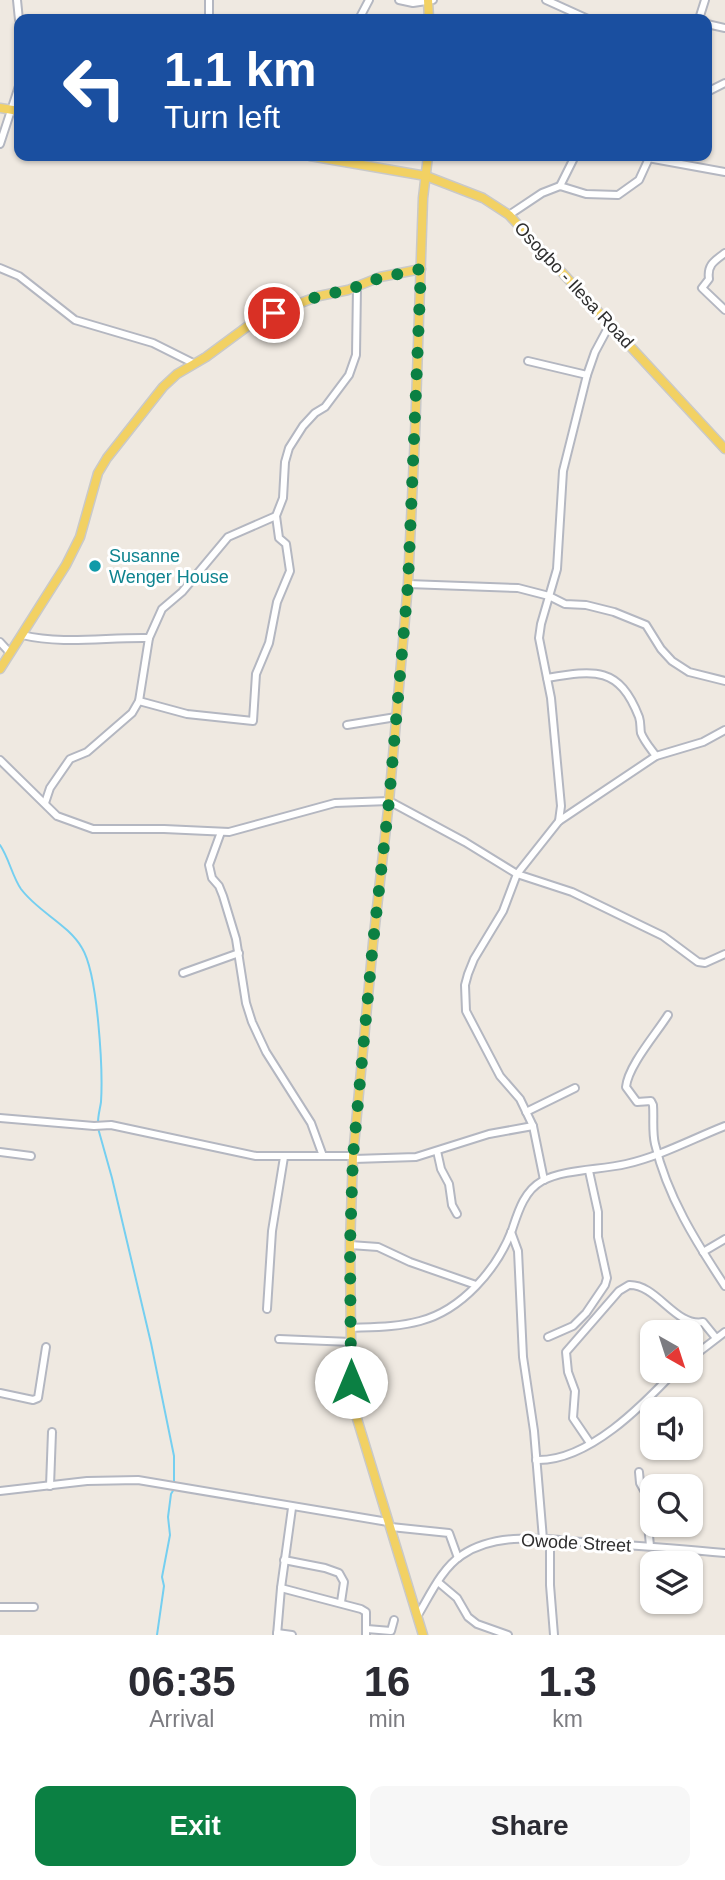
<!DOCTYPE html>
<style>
body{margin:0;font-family:Helvetica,sans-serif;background:#f7f7f7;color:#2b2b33;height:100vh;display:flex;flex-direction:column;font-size:26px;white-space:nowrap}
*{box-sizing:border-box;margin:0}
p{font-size:23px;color:#7c7c81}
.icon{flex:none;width:38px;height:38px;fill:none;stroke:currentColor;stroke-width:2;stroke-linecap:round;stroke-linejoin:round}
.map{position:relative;height:1635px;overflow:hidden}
.sheet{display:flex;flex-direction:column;background:#fff;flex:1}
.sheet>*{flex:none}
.hud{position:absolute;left:14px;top:14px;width:698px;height:147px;border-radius:14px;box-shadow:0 2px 5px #0004;background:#1a4fa0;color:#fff;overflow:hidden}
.needle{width:46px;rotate:141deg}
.controls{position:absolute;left:640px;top:1320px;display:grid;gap:14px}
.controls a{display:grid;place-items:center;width:63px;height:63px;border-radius:14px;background:#fff;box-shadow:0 2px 5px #0004;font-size:35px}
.pin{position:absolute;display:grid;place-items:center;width:60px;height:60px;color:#fff;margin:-30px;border:4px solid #fff;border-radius:50%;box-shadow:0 2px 7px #0007}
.me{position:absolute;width:77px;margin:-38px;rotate:0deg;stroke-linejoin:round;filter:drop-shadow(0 0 5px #0008)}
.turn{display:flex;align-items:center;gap:24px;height:147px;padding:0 35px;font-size:32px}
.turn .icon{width:91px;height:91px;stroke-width:2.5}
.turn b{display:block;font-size:49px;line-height:60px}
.eta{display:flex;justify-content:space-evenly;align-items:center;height:119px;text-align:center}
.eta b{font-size:42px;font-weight:700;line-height:49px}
.primary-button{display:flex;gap:14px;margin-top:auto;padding:14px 35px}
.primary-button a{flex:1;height:80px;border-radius:14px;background:#0b8043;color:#fff;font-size:28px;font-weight:700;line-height:80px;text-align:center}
.primary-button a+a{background:#f7f7f7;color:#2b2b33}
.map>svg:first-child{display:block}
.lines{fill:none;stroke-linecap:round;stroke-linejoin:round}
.stream{stroke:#75cff0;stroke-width:2}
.minor-casing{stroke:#b4b7c1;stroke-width:10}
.major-casing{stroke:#c9c9c9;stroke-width:11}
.minor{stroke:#fff;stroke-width:6}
.major{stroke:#f2d163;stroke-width:8}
.route{stroke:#0b8043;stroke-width:12;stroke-dasharray:0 21.6}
.culture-dot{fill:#0f9aa8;stroke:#fff;stroke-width:2.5}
.labels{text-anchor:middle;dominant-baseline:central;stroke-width:6;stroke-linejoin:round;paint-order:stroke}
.street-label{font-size:18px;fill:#2e2e2e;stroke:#fff}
.culture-label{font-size:18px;fill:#0d838f;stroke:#fff;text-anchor:start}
</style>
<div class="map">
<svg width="725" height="1635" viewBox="0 0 725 1635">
<rect width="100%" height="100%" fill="#efe9e1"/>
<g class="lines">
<g class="stream">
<path d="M0,845C9,858 12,876 21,889C38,912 68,924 82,948C98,974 103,1070 101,1102C100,1109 98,1115 98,1123"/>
<polyline points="98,1128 112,1178 151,1343 174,1456 174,1484"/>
<polyline points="157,1635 164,1586 162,1577 170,1535 168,1517 171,1494 174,1489"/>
</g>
<g class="minor-casing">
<g id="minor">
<polyline points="17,0 19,20"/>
<polyline points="209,0 209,19"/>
<polyline points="399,0 413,3 433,0"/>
<polyline points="546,0 588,19"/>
<polyline points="359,19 369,0"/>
<polyline points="699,19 705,0"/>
<polyline points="707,24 725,28"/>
<polyline points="707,92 725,83"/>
<polyline points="0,144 19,86"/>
<polyline points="648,158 725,172"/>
<polyline points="560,186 575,156"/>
<polyline points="509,215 542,193 560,186 586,194 618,195 639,180 650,156"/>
<path d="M725,253C714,261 707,265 709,279L702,288L725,310"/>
<polyline points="0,268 19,276 75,320 153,343 193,363"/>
<polyline points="528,361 587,375"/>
<polyline points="408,584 518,588 549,596 565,604 586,605 614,612 646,625 661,649 672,661 689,672 725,681"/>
<path d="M22,635C64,645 106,637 149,638"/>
<polyline points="0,642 10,653"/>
<path d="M547,678C595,670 619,666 639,717C641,723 640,728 641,733C644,741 651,749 656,756"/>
<polyline points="139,701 187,714 253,721 256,674 269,643 277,602 290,571 286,544 279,538 276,516 283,498 285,462 289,448 303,426 315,413 325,407 349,375 356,355 357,287"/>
<polyline points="347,725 396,717"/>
<polyline points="0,760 57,816 93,829 164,829 229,832 335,803 389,801 465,842 517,874 572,892 663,936 698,962 705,963 725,954"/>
<polyline points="45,803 50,788 70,759 87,752 132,713 139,701 149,638 162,609 182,592 228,537 276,516"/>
<polyline points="559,821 561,806 551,698 539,638 541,624 557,569 563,471 587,375 595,352 610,324"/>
<polyline points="221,832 209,865 212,878 219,886 223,896 236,939 246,1003 252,1022 266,1052 311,1123 323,1156"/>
<polyline points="183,973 239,953"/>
<path d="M668,1015C656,1034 628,1066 626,1087L637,1102L651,1101L653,1105C654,1118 652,1132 655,1144C667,1196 696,1242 725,1286"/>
<polyline points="526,1112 575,1088"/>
<polyline points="0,1118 94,1126 111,1125 256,1156 353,1156"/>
<polyline points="437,1151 441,1169 449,1184 452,1205 457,1214"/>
<polyline points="0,1152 31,1156"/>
<polyline points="354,1159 416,1157 489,1134 533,1126"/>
<polyline points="544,1180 533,1126 520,1099 500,1076 466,1011 465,985 468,974 474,959 503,911 517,874 559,821 656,756 703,742 725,730"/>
<polyline points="511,1232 518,1251 523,1357 534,1431 543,1539"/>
<polyline points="350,1245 378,1247 410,1262 476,1285"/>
<polyline points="703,1252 725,1239"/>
<polyline points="267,1309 272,1231 284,1157"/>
<path d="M351,1328C374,1327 398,1327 420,1321C462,1310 497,1269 512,1230C518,1212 524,1191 542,1181C564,1169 601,1170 626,1164C661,1156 692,1139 725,1126"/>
<polyline points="548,1337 573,1326 586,1313 605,1285 607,1278 598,1237 598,1212 589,1171"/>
<polyline points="279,1339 351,1342"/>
<polyline points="691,1358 725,1332"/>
<polyline points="0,1393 33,1400 38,1398 46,1347"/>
<path d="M590,1443L573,1418L575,1391L568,1372L566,1352L619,1291L629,1285C657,1284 675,1327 703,1322L716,1338"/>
<path d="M536,1460C588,1462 643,1405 676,1370"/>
<polyline points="639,1472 640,1483 645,1492 650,1546"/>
<polyline points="50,1486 52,1432"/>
<polyline points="0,1491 87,1481 138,1480 388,1522"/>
<polyline points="391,1527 449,1533 458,1558"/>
<polyline points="550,1540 550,1585 554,1635"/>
<polyline points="284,1560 325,1568 339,1573 344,1582 341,1602"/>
<polyline points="438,1582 457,1598 468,1617 477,1624 508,1635"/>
<polyline points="281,1588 361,1609 366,1612 366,1635"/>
<polyline points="0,1607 34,1607"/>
<path d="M418,1615C430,1595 442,1568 462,1555C500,1529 554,1541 597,1543C640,1546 682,1549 725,1553"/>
<polyline points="367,1629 391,1631 394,1620"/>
<polyline points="277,1633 292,1635"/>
<polyline points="277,1635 281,1588 292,1508"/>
</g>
</g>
<g class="major-casing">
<g id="major">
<polyline points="428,0 429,19"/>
<polyline points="0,108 19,111"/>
<polyline points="310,156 426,176 483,198 509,215 725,449"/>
<polyline points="0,669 66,565 80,537 98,473 107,458 163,387 177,374 206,357 252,323 274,313 319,296 348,290 380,277 421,269"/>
<polyline points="423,1635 355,1412 351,1382 351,1342 350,1245 353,1156 373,943 389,801 408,584 415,435 423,198 428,156"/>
</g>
</g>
<use href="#minor" class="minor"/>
<use href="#major" class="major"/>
</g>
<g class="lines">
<polyline class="route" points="274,313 319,296 348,290 380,278 421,269 408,584 389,801 373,943 353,1156 350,1245 351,1382"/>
</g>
<circle class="culture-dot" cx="95" cy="566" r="7"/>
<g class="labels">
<g class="street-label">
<text transform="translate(574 285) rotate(47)">Osogbo - Ilesa Road</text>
<text transform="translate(576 1543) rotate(3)">Owode Street</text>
</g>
<g class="culture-label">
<text x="109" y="556">Susanne<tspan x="109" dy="21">Wenger House</tspan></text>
</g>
</g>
</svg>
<div class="controls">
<a><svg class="needle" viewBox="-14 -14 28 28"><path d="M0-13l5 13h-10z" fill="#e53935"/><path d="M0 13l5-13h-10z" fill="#7c7c81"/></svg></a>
<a><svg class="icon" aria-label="sound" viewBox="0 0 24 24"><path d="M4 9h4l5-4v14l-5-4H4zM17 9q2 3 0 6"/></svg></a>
<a><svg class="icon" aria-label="search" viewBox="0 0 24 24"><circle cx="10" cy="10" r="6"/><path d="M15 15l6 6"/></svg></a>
<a><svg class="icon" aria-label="layers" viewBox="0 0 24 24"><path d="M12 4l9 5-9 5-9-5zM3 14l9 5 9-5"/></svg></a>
</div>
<div class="pin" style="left:274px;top:313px;background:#d93025"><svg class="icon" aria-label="arrive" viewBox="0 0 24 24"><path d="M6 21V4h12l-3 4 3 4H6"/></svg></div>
<svg class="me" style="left:351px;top:1382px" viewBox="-20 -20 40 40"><circle r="19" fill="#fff"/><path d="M0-13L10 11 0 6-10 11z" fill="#0b8043"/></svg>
<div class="hud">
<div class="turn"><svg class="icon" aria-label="left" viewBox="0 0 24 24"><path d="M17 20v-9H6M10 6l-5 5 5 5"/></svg><div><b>1.1 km</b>Turn left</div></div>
</div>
</div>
<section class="sheet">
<div class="eta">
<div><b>06:35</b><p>Arrival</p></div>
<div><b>16</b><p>min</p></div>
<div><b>1.3</b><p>km</p></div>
</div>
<div class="primary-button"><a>Exit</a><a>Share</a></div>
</section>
